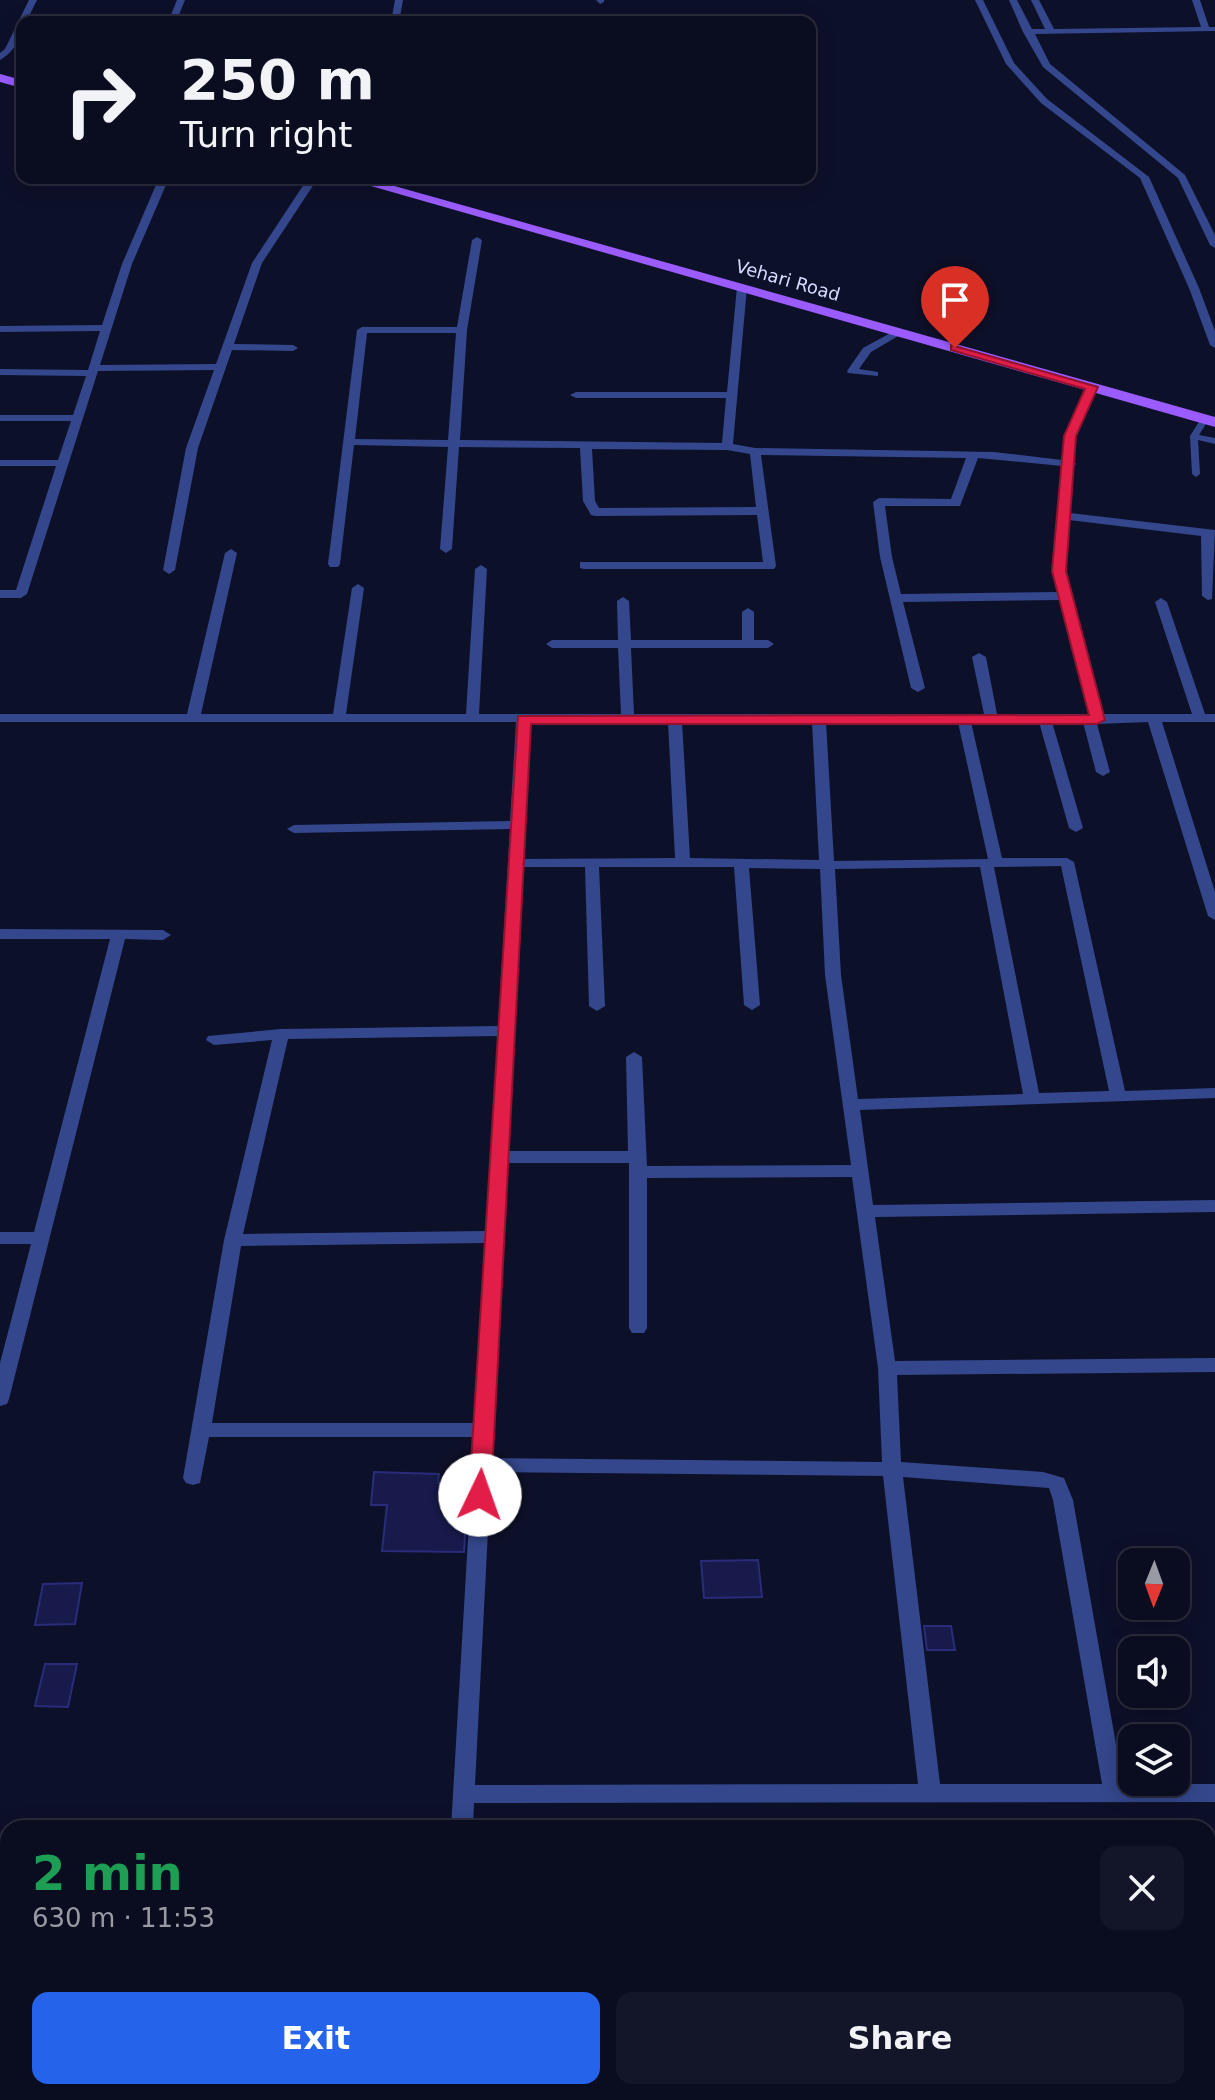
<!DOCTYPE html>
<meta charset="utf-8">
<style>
body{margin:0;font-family:"DejaVu Sans",sans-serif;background:#131528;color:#f1f3f6;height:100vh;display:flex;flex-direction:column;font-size:30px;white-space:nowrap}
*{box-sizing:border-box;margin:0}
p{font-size:26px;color:#999ba4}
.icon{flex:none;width:44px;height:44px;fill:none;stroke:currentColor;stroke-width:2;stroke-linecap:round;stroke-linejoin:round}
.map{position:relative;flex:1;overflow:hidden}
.sheet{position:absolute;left:0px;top:1820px;width:1216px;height:280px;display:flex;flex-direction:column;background:#0a0c1f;border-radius:24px 24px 0 0;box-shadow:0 4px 20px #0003,0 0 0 2px #2a2c3d}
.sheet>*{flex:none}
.hud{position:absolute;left:16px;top:16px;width:800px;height:168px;border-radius:16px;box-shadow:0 4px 20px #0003,0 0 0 2px #2a2c3d;background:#0a0c1f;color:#f1f3f6;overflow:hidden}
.needle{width:52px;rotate:181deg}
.tools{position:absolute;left:1118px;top:1548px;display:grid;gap:16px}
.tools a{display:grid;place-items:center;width:72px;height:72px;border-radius:16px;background:#0a0c1f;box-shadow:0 4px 20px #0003,0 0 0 2px #2a2c3d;font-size:40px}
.pin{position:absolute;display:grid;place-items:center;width:68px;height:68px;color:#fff;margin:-82px -34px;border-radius:50% 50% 50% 0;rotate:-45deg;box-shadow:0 0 8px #0007}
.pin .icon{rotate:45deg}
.me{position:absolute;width:88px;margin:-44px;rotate:3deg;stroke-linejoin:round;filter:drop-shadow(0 0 6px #0008)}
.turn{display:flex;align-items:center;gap:28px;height:168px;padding:0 32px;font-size:36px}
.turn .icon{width:104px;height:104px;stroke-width:2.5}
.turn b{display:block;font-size:56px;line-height:68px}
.round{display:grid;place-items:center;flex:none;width:84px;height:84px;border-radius:16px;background:#131528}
.overview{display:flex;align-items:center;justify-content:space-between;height:136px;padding:0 32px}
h1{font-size:48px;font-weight:800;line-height:60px;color:#1e9e55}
.button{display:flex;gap:16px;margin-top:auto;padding:16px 32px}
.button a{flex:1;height:92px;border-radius:16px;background:#2563eb;color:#fff;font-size:32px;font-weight:800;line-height:92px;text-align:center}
.button a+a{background:#131528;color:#f1f3f6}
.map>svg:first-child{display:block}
.building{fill:#181a4c;stroke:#282c7a;stroke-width:2}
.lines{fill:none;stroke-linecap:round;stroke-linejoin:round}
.lane{fill:#34478c;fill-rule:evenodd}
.street{fill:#34478c;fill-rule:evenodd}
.primary{fill:#9a5cff;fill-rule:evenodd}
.route{fill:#e11d48;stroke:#92132f;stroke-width:2}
.labels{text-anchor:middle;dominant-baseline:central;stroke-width:6;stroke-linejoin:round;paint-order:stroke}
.far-street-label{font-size:18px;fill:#d5dbff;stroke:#0d1029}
</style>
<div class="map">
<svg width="1215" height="2100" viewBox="0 0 1215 2100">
<rect width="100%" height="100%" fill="#0d1029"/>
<g class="building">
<polygon points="374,1472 439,1474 438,1483 468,1483 464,1552 382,1551 387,1505 371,1505"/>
<polygon points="758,1560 762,1597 704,1598 701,1561"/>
<polygon points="82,1583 75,1624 35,1625 43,1584"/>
<polygon points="924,1626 951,1626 955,1650 927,1650"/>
<polygon points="45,1664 77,1664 68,1707 35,1706"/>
</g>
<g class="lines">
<polygon class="lane" points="1202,417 1209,419 1199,435 1215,438 1215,444 1198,440 1200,474 1196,477 1192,474 1190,436"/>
<g class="street">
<path d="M29,0H37L26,22H22C22,38 14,52 0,60V53L5,49Z"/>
<polygon points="177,0 185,0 176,22 168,22"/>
<polygon points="395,0 403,0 399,22 391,22"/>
<polygon points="596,0 604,0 604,2 600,4"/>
<polygon points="975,0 983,0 1014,63 1047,99 1149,177 1199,288 1215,331 1215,348 1210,345 1189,288 1140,178 1041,103 1006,64"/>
<polygon points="1009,0 1017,0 1032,29 1045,29 1031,0 1039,0 1054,29 1201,27 1192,0 1200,0 1209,27 1215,27 1215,31 1035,34 1050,64 1185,175 1215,235 1215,248 1210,245 1178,178 1043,67 1023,32"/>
<polygon points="159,178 169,178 132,264 100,365 216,364 252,263 308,178 318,178 262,263 234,344 293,345 298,348 293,351 232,350 198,448 175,570 169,574 163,570 186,448 214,370 98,371 27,594 21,598 0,598 0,590 16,590 56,466 0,466 0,460 58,460 71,421 0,421 0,415 73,415 86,376 0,375 0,369 88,370 100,331 0,332 0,326 102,325 122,264"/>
<path d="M477,237L482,240L467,330L460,440L722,443L726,398H576L570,395L576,392H727L737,287L742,284L747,287L733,444L755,448L994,452L1062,460L1064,436L1087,387L1092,384L1097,387L1076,436L1074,461L1076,464L1073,467L1070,513L1215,530L1212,599L1208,600L1202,596L1201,536L1069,520L1065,571L1102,714H1192L1155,602L1161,598L1167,602L1205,714H1215V722H1162L1215,892V920L1208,916L1148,722L1097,724L1110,772L1103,776L1096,772L1083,722H1052L1083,828L1076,832L1069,828L1039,722L992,724L971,722L1002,858H1067L1074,862L1125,1091L1215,1088V1098L860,1110L873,1205L1215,1200V1212L875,1217L895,1361L1215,1358V1372L897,1375L901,1462L1043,1472L1064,1478L1073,1500L1123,1784H1215V1802L474,1803L473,1828H451L474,1437H209L200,1483L193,1485L186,1483L183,1478L224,1240L272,1040L214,1045L206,1040L208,1036L281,1029L498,1026L510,829L294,833L287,829L294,825L510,821L516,722H0V714H187L225,553L231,549L237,553L201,714H333L352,588L358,584L364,588L346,714H466L475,569L481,565L487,569L479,714H621L618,648H552L546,644L552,640H618L617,601L623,597L629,601L631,640H742V612L748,608L754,612V640H768L774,644L768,648H631L634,714H984L972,657L979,653L986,657L997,714H1089L1060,600L903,602L925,688L918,692L911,688L880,557L873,502L879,498L951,499L966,458L761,455L776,566L774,569H584L580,568V562H763L757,515L595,516L591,515L583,501L580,448L459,447L452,549L446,553L440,549L448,447L354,445L340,564L338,567H330L328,564L357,330L362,327H457L472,240ZM367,333H456L448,440L355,439ZM592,449L727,450L750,454L756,507L599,508L595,501ZM978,458L1062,466L1053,571L1058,592L901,594L892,557L885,506H960ZM530,722L628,724L668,722L675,858L523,859ZM682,722H812L819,860L690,858ZM826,722H958L988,859L834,861ZM1061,866L1109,1091L1039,1093L994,867ZM522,867H585L589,1006L597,1011L605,1006L599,867H734L744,1005L752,1010L760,1005L749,868L820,869L825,975L851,1165L647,1166L642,1057L634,1052L626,1057L628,1151H508ZM980,867L1023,1094L858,1099L841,975L835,869ZM498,1036L486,1231L243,1234L288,1039ZM507,1163H629V1328L632,1333H644L647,1328V1178L852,1177L878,1368L882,1462L492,1458ZM485,1243L475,1423H212L241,1246ZM491,1472L883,1476L918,1784L475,1785ZM903,1477L1049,1488L1053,1500L1102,1784H940Z"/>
<polygon points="896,330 905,332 871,352 859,369 878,372 878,376 848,373 847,371 863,348"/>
<polygon points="0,929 163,930 171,935 163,940 125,939 9,1399 7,1404 0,1406 0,1363 31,1244 0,1244 0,1232 34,1232 110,939 0,939"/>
<rect x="0" y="1906" width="8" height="20"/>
<polygon points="175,2092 199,2092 198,2100 174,2100"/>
<rect x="440" y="2092" width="24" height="8"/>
</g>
<g class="primary">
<polygon points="0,74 22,80 22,88 0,82"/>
<polygon points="343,178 366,178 1215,417 1215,427"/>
</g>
</g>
<polygon class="route" points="951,345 1098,387 1076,436 1066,571 1105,720 1097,724 531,724 491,1495 480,1504 473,1501 469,1495 518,716 1089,715 1052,571 1064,436 1085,389 951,350"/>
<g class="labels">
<g class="far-street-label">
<text transform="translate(788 280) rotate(16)">Vehari Road</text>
</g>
</g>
</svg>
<div class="tools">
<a><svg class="needle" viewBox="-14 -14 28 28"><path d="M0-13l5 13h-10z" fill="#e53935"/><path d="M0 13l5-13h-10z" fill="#999ba4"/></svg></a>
<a><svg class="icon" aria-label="sound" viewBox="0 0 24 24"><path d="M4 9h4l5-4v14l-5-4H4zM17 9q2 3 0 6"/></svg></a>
<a><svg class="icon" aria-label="layers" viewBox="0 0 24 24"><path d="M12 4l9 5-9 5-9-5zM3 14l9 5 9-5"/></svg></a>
</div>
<div class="pin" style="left:955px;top:348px;background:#d93025"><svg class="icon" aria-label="arrive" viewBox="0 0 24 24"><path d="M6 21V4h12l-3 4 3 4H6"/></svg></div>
<svg class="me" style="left:480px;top:1495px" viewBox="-20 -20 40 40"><circle r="19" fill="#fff"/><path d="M0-13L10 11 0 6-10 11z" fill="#e11d48"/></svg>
<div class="hud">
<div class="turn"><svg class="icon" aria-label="right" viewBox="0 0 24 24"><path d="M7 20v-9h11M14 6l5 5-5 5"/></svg><div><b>250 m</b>Turn right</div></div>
</div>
<section class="sheet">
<div class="overview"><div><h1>2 min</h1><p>630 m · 11:53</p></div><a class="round"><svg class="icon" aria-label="close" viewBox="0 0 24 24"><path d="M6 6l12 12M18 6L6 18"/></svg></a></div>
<div class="button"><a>Exit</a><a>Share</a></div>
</section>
</div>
